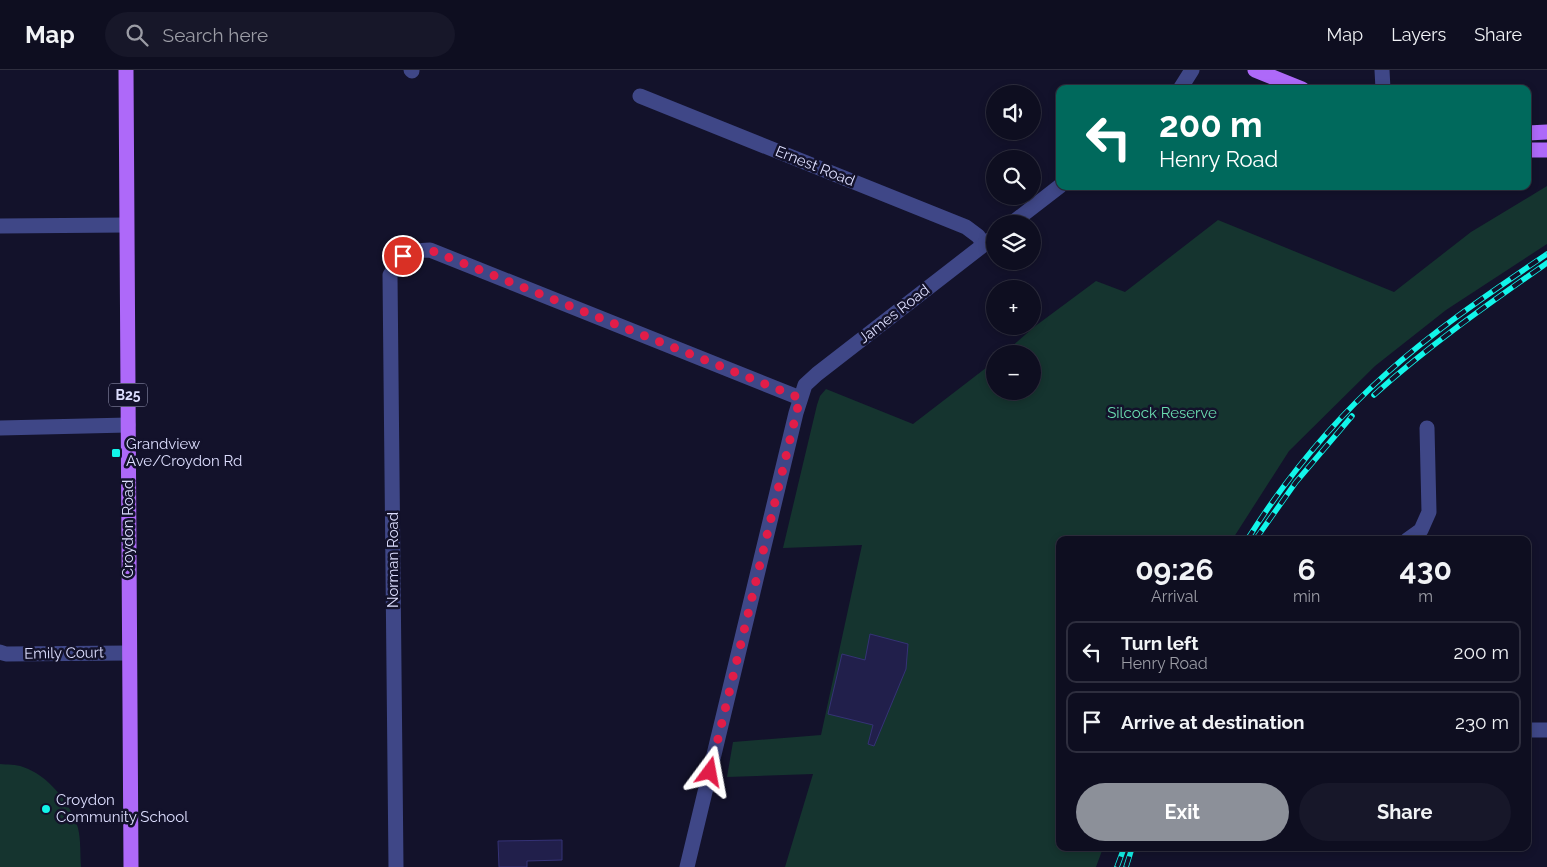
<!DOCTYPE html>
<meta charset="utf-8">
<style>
body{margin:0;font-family:Raleway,sans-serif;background:#171729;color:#f1f3f6;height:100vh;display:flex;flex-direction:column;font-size:19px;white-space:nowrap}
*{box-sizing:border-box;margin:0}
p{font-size:16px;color:#9b9ca5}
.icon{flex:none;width:28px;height:28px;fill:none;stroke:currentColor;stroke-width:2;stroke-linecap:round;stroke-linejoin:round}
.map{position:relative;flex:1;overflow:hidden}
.details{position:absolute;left:1056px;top:466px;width:475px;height:315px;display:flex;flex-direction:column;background:#0e0e20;border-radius:10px;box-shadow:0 2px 8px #0003,0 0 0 1px #2e2e3e}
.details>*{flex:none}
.guide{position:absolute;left:1056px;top:15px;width:475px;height:105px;border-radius:10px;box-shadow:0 2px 8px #0003,0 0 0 1px #2e2e3e;background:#00695c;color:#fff;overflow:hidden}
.buttons{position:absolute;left:986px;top:15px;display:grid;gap:10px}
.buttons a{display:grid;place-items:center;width:55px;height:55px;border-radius:50%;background:#0e0e20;box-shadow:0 2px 8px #0003,0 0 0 1px #2e2e3e;font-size:25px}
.pin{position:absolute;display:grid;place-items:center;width:42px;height:42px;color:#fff;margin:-21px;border:2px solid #fff;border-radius:50%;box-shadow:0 1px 5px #0007}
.me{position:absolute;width:55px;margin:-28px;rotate:13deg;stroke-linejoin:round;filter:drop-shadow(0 0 4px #0008)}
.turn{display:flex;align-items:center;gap:18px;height:105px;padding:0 20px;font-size:22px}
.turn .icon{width:65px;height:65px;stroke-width:2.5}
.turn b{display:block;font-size:35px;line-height:42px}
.eta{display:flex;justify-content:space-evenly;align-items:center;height:85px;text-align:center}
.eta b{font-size:30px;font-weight:700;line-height:35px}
.cta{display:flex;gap:10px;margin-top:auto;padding:10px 20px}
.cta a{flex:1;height:58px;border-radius:30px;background:#8c9099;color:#fff;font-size:20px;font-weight:700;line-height:58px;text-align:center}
.cta a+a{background:#171729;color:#f1f3f6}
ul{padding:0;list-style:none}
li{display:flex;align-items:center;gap:15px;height:62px;margin:0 10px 8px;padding:0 10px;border:2px solid #2e2e3e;border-radius:10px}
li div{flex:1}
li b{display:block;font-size:19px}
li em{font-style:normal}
header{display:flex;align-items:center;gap:30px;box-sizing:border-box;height:70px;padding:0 25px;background:#0e0e20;border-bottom:1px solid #2e2e3e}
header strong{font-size:24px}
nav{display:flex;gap:28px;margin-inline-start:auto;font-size:18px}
.search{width:350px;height:45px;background:#171729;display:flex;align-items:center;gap:12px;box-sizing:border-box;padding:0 18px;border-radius:28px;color:#9b9ca5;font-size:19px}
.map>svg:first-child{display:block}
.green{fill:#15342f}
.building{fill:#211f4b;stroke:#353276}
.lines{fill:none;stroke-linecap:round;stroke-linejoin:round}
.minor{stroke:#3f4787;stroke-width:15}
.major{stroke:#ae69f9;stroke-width:15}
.rail-casing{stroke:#12f5ea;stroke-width:5.5}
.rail{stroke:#13122b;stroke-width:4;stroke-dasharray:11;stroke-linecap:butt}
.route{stroke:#e11d48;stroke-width:9;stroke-dasharray:0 16.2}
.poi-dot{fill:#12f5ea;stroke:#13122b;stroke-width:2}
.labels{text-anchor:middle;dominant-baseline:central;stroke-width:5;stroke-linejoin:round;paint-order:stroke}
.shield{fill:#13122b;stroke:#a0a1bf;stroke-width:1}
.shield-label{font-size:14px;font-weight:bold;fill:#dddefe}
.street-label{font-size:15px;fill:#dddefe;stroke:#13122b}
.park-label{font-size:15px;fill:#6adcaf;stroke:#13122b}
.poi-label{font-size:15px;fill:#dddefe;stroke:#13122b;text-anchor:start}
</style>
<header>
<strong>Map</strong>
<div class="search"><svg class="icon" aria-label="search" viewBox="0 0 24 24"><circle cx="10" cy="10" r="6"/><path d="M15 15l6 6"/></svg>Search here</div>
<nav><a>Map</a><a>Layers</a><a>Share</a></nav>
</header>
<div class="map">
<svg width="1547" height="797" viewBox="0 0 1547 797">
<rect width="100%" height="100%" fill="#13122b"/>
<g class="green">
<polygon points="1547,116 1547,174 1446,240 1375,296 1289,381 1232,470 1060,470 1060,778 1103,778 1096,797 785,797 813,704 727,707 733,672 821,665 862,475 783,478 817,335 820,326 826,319 913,354 995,291 995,321 1032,321 1032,284 1003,284 1034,257 1096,211 1125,222 1218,150 1394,222 1471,162"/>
<path d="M0,694C7,695 16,694 23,697C48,705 71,734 78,758C81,770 80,785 81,797H0Z"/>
</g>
<g class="building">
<polygon points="870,564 908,574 906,599 874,676 868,674 873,655 828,644 842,584 865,590"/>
<polygon points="562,770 562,790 527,791 527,797 499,797 498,771"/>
</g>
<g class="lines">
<g class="minor">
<polyline points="411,0 412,1"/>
<polyline points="1382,0 1383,19"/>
<polyline points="1180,19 1192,0"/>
<polyline points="640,26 966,157 978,166 984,174"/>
<polyline points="1011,154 1060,116"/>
<polyline points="0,156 126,155"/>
<polyline points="0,358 128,355"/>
<polyline points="1407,470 1421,460 1429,442 1427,358"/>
<polyline points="0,582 6,584 129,583"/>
<polyline points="1528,660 1547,660"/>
<path d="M396,797L390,205C403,186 406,180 430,180L800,328"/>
<polyline points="687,797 796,343 805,315 817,304 995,166"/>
</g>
<g class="major">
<polyline points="126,0 131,797"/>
<polyline points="1255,0 1302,19"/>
<polyline points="1528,63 1547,62"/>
<polyline points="1528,80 1547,80"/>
</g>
<g class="rail-casing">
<g id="rail">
<path d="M1374,325C1428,276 1487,235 1547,193"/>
<path d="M1247,470C1286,408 1333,351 1388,302C1437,258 1493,221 1547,184"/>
<polyline points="1255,470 1296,412 1352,346"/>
<polyline points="1117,797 1124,778"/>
<polyline points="1126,797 1132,778"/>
</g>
</g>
<use href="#rail" class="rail"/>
</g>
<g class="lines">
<polyline class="route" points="403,186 417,180 430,180 800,328 710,702"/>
</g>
<g class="poi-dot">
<rect x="111" y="378" width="10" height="10" rx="2.5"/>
<circle cx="46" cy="739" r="5"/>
</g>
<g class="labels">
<rect class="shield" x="109" y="313.5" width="38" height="23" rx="4"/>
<g class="shield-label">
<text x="128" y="325">B25</text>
</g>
<g class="street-label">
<text transform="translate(815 96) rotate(22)">Ernest Road</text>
<text transform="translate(894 244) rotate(-38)">James Road</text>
<text transform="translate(128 459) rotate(-90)">Croydon Road</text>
<text transform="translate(393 490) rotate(-90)">Norman Road</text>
<text transform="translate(64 583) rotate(-1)">Emily Court</text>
</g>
<g class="park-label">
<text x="1162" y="343">Silcock Reserve</text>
</g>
<g class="poi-label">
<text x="126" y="374">Grandview<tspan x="126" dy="17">Ave/Croydon Rd</tspan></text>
<text x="56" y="730">Croydon<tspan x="56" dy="17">Community School</tspan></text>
</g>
</g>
</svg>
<div class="buttons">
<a><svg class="icon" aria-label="sound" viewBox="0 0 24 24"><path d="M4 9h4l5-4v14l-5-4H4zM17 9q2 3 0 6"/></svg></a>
<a><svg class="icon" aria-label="search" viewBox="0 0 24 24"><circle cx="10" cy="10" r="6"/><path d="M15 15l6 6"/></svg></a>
<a><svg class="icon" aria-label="layers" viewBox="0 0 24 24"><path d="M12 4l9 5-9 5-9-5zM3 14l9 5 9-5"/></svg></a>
<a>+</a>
<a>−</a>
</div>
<div class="pin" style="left:403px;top:186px;background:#d93025"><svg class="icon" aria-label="arrive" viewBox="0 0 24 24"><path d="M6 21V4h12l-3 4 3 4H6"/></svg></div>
<svg class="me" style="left:710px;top:702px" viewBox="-20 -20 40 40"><path d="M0-17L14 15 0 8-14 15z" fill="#e11d48" stroke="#fff" stroke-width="4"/></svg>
<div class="guide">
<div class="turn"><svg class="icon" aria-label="left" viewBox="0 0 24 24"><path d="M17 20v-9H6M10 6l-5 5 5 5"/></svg><div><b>200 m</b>Henry Road</div></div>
</div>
<section class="details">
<div class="eta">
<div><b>09:26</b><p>Arrival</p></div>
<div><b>6</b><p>min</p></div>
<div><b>430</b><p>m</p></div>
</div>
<ul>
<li><svg class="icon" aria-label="left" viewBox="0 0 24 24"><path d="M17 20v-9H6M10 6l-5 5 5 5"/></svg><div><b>Turn left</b><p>Henry Road</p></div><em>200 m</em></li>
<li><svg class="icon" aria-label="arrive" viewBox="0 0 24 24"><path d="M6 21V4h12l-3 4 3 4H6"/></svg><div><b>Arrive at destination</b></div><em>230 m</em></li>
</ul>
<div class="cta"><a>Exit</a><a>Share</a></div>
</section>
</div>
